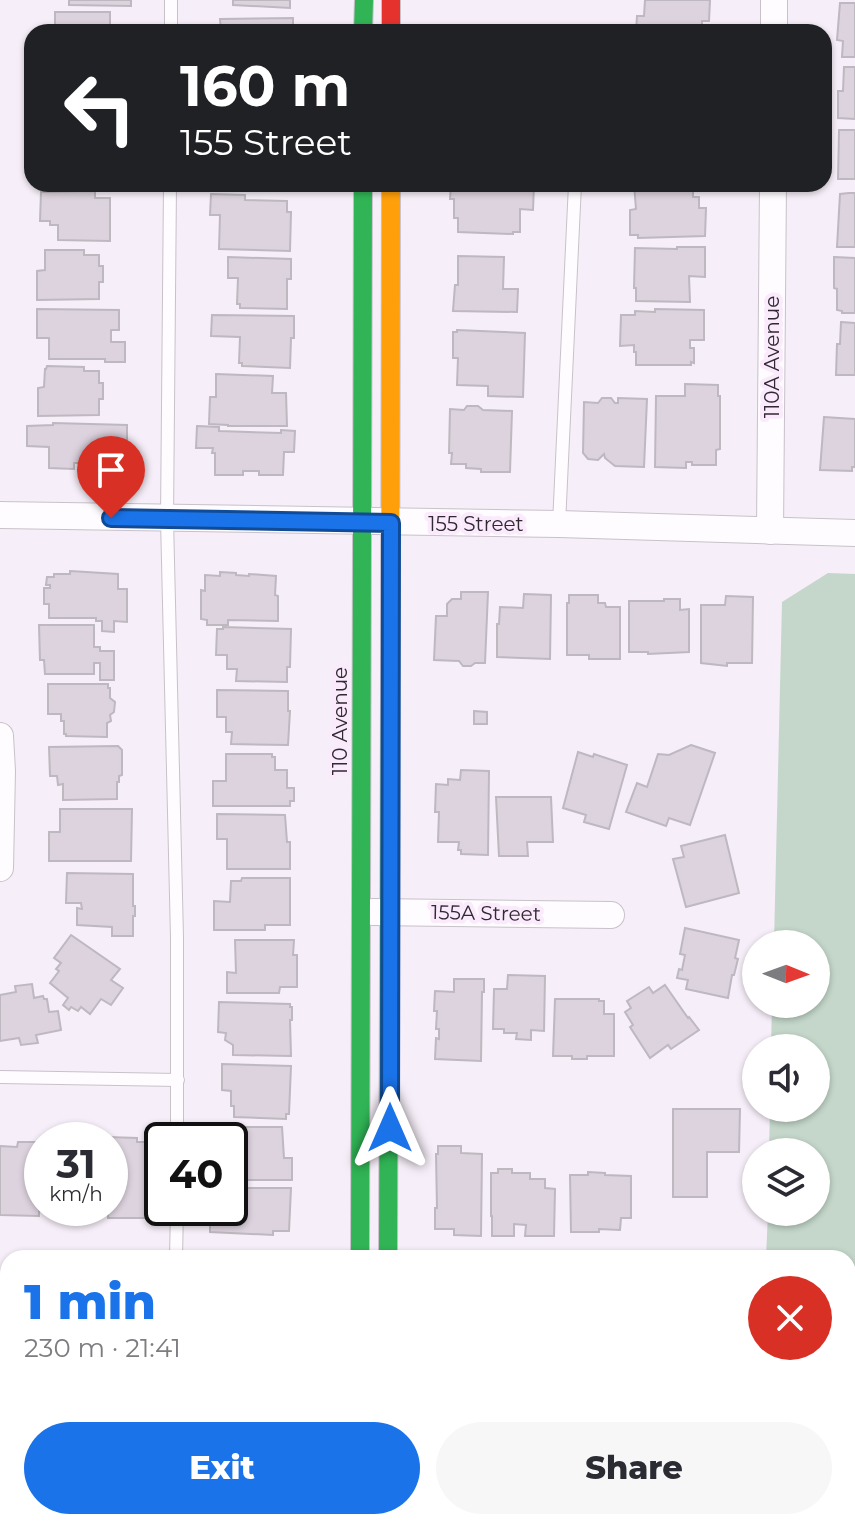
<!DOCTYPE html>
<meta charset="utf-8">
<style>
body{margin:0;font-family:Montserrat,sans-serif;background:#f7f7f7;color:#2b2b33;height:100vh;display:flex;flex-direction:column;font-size:30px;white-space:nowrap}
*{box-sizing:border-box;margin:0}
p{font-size:26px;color:#7c7c81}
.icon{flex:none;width:44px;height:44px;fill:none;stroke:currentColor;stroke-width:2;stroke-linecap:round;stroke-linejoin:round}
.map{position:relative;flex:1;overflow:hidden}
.sheet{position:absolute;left:0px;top:1250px;width:856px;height:280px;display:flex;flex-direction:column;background:#fff;border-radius:24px 24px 0 0;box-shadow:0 2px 6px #0004}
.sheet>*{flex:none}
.banner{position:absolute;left:24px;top:24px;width:808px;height:168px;border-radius:24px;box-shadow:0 2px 6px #0004;background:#202124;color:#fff;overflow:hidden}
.needle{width:52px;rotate:91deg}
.controls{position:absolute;left:742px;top:930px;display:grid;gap:16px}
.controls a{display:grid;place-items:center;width:88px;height:88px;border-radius:50%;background:#fff;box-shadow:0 2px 6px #0004;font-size:40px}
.speed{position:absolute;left:24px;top:1122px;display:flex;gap:16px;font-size:40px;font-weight:700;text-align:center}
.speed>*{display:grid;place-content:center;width:104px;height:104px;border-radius:50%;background:#fff;box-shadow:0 2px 6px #0004;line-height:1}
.speed small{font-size:20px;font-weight:400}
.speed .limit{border:4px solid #111;border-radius:12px;background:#fff;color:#111}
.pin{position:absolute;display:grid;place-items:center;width:68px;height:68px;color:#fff;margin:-82px -34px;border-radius:50% 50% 50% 0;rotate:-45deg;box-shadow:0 0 8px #0007}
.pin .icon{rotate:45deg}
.me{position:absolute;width:88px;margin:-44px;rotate:0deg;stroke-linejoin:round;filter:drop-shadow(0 0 6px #0008)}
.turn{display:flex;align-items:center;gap:28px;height:168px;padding:0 24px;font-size:36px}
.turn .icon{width:104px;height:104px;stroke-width:2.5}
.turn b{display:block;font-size:56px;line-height:68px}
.round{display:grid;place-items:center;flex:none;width:84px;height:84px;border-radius:42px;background:#f7f7f7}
.head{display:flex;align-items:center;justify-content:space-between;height:136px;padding:0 24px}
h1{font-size:48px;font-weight:800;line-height:60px;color:#1a73e8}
.primary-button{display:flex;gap:16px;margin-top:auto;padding:16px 24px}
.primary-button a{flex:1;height:92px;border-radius:48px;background:#1a73e8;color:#fff;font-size:32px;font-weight:800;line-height:92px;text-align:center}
.primary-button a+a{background:#f7f7f7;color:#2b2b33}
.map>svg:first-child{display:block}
.forest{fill:#c4d7ca}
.building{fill:#ddd3df;stroke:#beb8c0;stroke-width:2}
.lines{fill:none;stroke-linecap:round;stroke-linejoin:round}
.lane-casing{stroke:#c8c1ca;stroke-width:14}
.street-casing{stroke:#c8c1ca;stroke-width:28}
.fast-casing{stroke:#c8c1ca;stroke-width:20}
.slow-casing{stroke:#c8c1ca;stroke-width:20}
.jam-casing{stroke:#c8c1ca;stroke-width:20}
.lane{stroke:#fefcfe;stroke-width:12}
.street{stroke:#fefcfe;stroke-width:26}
.fast{stroke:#30b455;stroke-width:18}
.slow{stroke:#ff9f0a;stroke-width:18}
.jam{stroke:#e5322d;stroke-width:18}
.route-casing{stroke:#114b97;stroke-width:20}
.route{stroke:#1a73e8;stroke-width:14}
.labels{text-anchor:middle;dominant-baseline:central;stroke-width:8;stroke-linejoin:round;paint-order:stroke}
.street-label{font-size:20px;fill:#302931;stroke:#faeafc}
</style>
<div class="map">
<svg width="855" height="1530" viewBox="0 0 855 1530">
<rect width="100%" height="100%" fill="#f6eef8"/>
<polygon class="forest" points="828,573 855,574 855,1275 848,1275 848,1258 766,1258 768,1212 816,1212 816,1152 769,1152 770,1108 816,1108 816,1048 771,1048 772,1004 816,1004 816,944 774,944 782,602"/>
<g class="building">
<polygon points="69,0 131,0 131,6 69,5"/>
<polygon points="233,0 290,0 290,8 233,5"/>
<polygon points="645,0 710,0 709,21 702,21 702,32 636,32 637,16 644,16"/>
<polygon points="840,3 855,3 855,57 842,57 843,41 837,40"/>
<polygon points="55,12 110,12 110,32 44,32 44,27 55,27"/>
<polygon points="293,18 293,32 221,32 220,19"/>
<polygon points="844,67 855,67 855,119 838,118 838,91 843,91"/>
<polygon points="839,130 855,130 855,179 838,179"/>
<polygon points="289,184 289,190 242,189 242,185 239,185"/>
<polygon points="451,184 534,184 533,210 520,209 520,232 513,232 513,234 458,232 458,218 454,218 454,199 450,199"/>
<polygon points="634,184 693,184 693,197 699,197 699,208 706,208 705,236 638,238 638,235 630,235 630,210 636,209"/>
<polygon points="95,191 95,198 110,198 110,241 58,240 58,225 50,225 50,221 40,221 41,192"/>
<polygon points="849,193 855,193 855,247 837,247 840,194"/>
<polygon points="211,194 245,195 245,200 287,201 287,212 291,212 290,251 219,249 220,215 210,215"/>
<polygon points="677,247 705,247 705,277 689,276 690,302 636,301 636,288 634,288 635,248 677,249"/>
<polygon points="45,250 84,250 84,255 99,255 99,266 103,266 103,282 99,282 99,299 37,300 37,271 45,270"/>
<polygon points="458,256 504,257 503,289 518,289 517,312 453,311 455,285 458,285"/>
<polygon points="228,257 291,259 291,279 287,279 287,309 240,308 240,304 237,304 238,278 228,278"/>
<polygon points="834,257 855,258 855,313 842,313 842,311 837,310 837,289 834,288"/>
<polygon points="37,309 119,310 119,330 111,330 111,342 125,342 125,362 105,362 105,359 49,359 49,338 37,338"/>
<polygon points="655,309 704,310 704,340 690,340 690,348 694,348 694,363 691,362 691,365 636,365 636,352 634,352 634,345 620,346 621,315 635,315 635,311 655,312"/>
<polygon points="212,315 294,316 294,338 291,338 290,368 242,366 242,363 239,363 240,337 211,336"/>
<polygon points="841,322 855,323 855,375 836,375 837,344 840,344"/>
<polygon points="457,330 525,333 523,397 488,396 488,386 457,385 458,358 453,358 453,332 457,332"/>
<polygon points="47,366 84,367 84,371 99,371 99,383 103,383 103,399 99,399 99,415 38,416 38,388 44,387 45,369 46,369"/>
<polygon points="216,374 273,376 272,393 286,393 287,426 228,426 228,425 209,424 210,397 216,397"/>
<polygon points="685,384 718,385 718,396 720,396 720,449 716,450 716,465 692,465 692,462 686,462 686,468 655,467 656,396 685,396"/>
<polygon points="602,398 611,398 615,403 618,403 618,398 647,399 644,467 615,466 605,458 604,454 598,460 588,459 583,453 584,402 598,403"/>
<polygon points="467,406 478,406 483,410 512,411 510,472 481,472 481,469 466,468 466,464 451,464 452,453 449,453 450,409 464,410"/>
<polygon points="824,417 855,419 855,467 852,467 852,471 820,470"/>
<polygon points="53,423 127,425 127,440 120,440 120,468 90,468 90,463 74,463 74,469 49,468 49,447 27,446 27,426 53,425"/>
<polygon points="197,426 219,427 219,431 281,433 281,430 295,431 294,452 284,452 283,475 259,475 259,471 243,471 243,475 215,475 215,453 212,453 213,448 196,448"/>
<polygon points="70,571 118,574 118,589 127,589 127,622 114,621 114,632 102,631 102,621 96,621 96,618 49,618 49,604 44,604 44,588 50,588 50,585 46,585 47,577 54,577 54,574 70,574"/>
<polygon points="220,572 236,573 236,575 249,576 249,574 276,576 275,595 278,596 278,621 228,620 228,625 207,625 207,620 201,619 201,590 205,591 205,575 220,576"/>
<polygon points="461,592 488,592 485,663 475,663 471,666 463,666 459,661 434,660 436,616 447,616 447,604 452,599 461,599"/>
<polygon points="524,594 551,595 550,659 497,657 497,624 499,624 500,607 523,608"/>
<polygon points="569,595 598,595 598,603 605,603 606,607 620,607 620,659 589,659 589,655 567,655 567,603 569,603"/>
<polygon points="726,596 753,597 752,663 727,663 727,666 701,663 701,605 725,605"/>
<polygon points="664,599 680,599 680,610 689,609 689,652 648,654 648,652 629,652 629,601 664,601"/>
<polygon points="39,625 94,625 94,647 100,647 100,651 114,651 114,680 100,680 100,663 94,663 94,674 45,674 44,660 40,660"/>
<polygon points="223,627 291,629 290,667 287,667 287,682 236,681 237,669 227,669 227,655 216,655 217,629 223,629"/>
<polygon points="48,684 108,684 108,688 110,688 110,698 115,702 114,712 110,715 111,721 107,723 107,737 66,736 66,734 64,734 64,721 61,721 61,714 48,714"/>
<polygon points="217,690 288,691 288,711 290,711 288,745 231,744 232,732 226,732 226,717 217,717"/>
<polygon points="474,711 487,712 487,724 474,724"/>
<polygon points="691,745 715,753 690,825 669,818 666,826 626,812 637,783 647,787 658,754 669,755"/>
<polygon points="118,746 122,750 122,775 119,776 119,782 117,782 117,799 63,800 63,784 58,785 57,776 50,776 49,747"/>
<polygon points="578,752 593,757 594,754 627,765 609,829 584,822 586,815 563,808"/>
<polygon points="226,754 272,754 272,757 275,757 275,770 287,770 287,788 294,788 294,801 290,801 290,806 213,806 213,781 226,781"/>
<polygon points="461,770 489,771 488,855 461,854 461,850 458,850 459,842 438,842 439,812 435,812 436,784 448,785 448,779 460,780"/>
<polygon points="496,797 551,797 553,842 527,842 528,856 499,856"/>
<polygon points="60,809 132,809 131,861 49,861 49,832 60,832"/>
<polygon points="217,814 285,815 287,842 290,842 290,869 227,869 227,839 217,839"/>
<polygon points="725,835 739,893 686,907 673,859 684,857 681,846"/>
<polygon points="67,873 133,874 133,906 135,906 135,916 133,916 133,936 112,936 112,927 77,925 77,908 82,909 81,903 66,903"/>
<polygon points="242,878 290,878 290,925 265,925 265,930 214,930 214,901 230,902 231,881 241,881"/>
<polygon points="685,928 739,940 735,958 738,959 734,975 732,975 728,998 686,989 688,980 677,978 679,969 682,970 685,955 680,954"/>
<polygon points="71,935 120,969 111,980 123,988 111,1005 101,999 90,1014 81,1007 78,1011 71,1007 69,1010 63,1005 68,998 50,983 59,971 56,969 61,963 54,958"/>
<polygon points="235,940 294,940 293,955 297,955 297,987 280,987 279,993 227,993 227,972 236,973"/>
<polygon points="508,975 545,976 544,1031 531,1030 531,1040 516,1039 517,1033 504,1033 504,1029 493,1029 494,989 507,989"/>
<polygon points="454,979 484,979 484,992 482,992 481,1061 435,1059 436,1038 439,1039 439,1029 436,1029 437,1011 434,1011 435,991 454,992"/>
<polygon points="32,984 34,998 43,996 44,999 47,999 49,1012 58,1011 61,1030 36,1035 38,1043 21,1045 19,1038 0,1041 0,995 16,992 15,986"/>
<polygon points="665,985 688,1018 689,1017 699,1030 671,1049 668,1045 650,1058 630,1027 633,1025 625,1012 631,1008 627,1001 649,987 653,993"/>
<polygon points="555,999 599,999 599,1001 604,1001 604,1014 614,1014 614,1056 587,1056 587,1059 572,1059 572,1056 553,1056"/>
<polygon points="219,1002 290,1004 290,1007 292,1007 292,1020 290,1020 291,1056 233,1055 233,1045 225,1040 226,1033 218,1032"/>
<polygon points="222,1064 291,1066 289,1114 286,1114 286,1119 234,1117 234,1106 231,1106 231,1091 222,1090"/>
<polygon points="673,1109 740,1109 739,1152 707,1152 707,1197 673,1197"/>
<polygon points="212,1127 282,1127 284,1158 292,1158 292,1180 230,1180 230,1140 212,1140"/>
<polygon points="108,1137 137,1138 137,1142 155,1142 158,1218 108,1218 108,1208 110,1208 110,1140 108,1140"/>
<polygon points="18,1142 40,1142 39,1216 0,1215 0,1146 17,1147"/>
<polygon points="438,1146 461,1146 461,1153 482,1154 481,1236 454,1235 454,1229 435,1229 435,1208 437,1208 436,1154 438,1154"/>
<polygon points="498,1169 512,1169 512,1173 530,1173 530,1179 545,1179 545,1188 555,1189 554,1236 525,1236 526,1225 514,1224 514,1236 492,1236 492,1216 491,1216 491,1173 498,1173"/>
<polygon points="588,1172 605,1173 605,1175 631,1176 631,1218 621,1218 620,1230 599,1229 599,1232 571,1232 570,1175 588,1175"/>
<polygon points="230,1188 291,1188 289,1231 273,1231 273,1235 210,1232 210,1208 230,1208"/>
<polygon points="49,1208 97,1208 97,1215 94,1215 93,1217 80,1217 80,1214 71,1214 71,1218 49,1217"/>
<rect x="0" y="1376" width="8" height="65"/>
<rect x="848" y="1403" width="7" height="43"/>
<polygon points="440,1522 513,1522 512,1530 439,1530"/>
</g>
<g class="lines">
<g class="lane-casing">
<g id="lane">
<polyline points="171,32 171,0"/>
<polyline points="170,184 167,519 177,938 177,1140"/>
<polyline points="559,524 575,184"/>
<polyline points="0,1077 178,1080"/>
<polyline points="176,1258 177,1208"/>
<polyline points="0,1504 8,1504"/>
<polyline points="170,1530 170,1522"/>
</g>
</g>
<g class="street-casing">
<g id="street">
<polyline points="774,32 774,0"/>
<polyline points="0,515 559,524 855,533"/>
<polyline points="770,531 773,184"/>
<polyline points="0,736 2,771 0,868"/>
<polyline points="373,912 611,915"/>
</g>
</g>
<g class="fast-casing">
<g id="fast">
<polyline points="363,32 364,0"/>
<polyline points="360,1258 363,184"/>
<polyline points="388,1258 390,697"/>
<polyline points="0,1291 8,1291"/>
<polyline points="353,1522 353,1530"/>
</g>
</g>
<g class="slow-casing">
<g id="slow">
<polyline points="390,697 391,184"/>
<polyline points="848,1309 855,1309"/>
</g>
</g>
<g class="jam-casing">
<g id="jam">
<polyline points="391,0 391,32"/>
<polyline points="381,1522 381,1530"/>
</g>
</g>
<use href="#lane" class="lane"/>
<use href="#street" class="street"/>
<use href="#fast" class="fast"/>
<use href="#slow" class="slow"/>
<use href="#jam" class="jam"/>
</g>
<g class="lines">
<g class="route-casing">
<polyline id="route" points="111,518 391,523 390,1128"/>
</g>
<use href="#route" class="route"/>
</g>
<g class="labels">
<g class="street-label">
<text transform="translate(772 357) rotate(-90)">110A Avenue</text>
<text x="476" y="524">155 Street</text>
<text transform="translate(340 721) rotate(-90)">110 Avenue</text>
<text transform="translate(486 913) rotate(1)">155A Street</text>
</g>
</g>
</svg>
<div class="controls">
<a><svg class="needle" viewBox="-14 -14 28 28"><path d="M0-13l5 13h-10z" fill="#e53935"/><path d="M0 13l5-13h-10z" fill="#7c7c81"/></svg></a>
<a><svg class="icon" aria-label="sound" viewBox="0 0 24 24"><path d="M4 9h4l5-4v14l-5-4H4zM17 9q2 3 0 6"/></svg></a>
<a><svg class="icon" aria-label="layers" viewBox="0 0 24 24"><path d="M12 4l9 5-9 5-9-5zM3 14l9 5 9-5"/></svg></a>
</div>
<div class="speed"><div>31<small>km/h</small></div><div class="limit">40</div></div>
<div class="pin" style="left:111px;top:518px;background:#d93025"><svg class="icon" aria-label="arrive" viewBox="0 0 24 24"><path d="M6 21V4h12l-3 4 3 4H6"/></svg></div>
<svg class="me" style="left:390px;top:1128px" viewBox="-20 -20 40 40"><path d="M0-17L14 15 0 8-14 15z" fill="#1a73e8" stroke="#fff" stroke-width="4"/></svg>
<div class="banner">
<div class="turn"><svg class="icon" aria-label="left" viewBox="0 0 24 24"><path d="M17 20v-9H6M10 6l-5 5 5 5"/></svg><div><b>160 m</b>155 Street</div></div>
</div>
<section class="sheet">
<div class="head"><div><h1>1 min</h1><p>230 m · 21:41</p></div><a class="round" style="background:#d93025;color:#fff"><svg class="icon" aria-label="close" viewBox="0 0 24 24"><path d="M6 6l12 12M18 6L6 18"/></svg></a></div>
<div class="primary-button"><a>Exit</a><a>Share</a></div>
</section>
</div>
